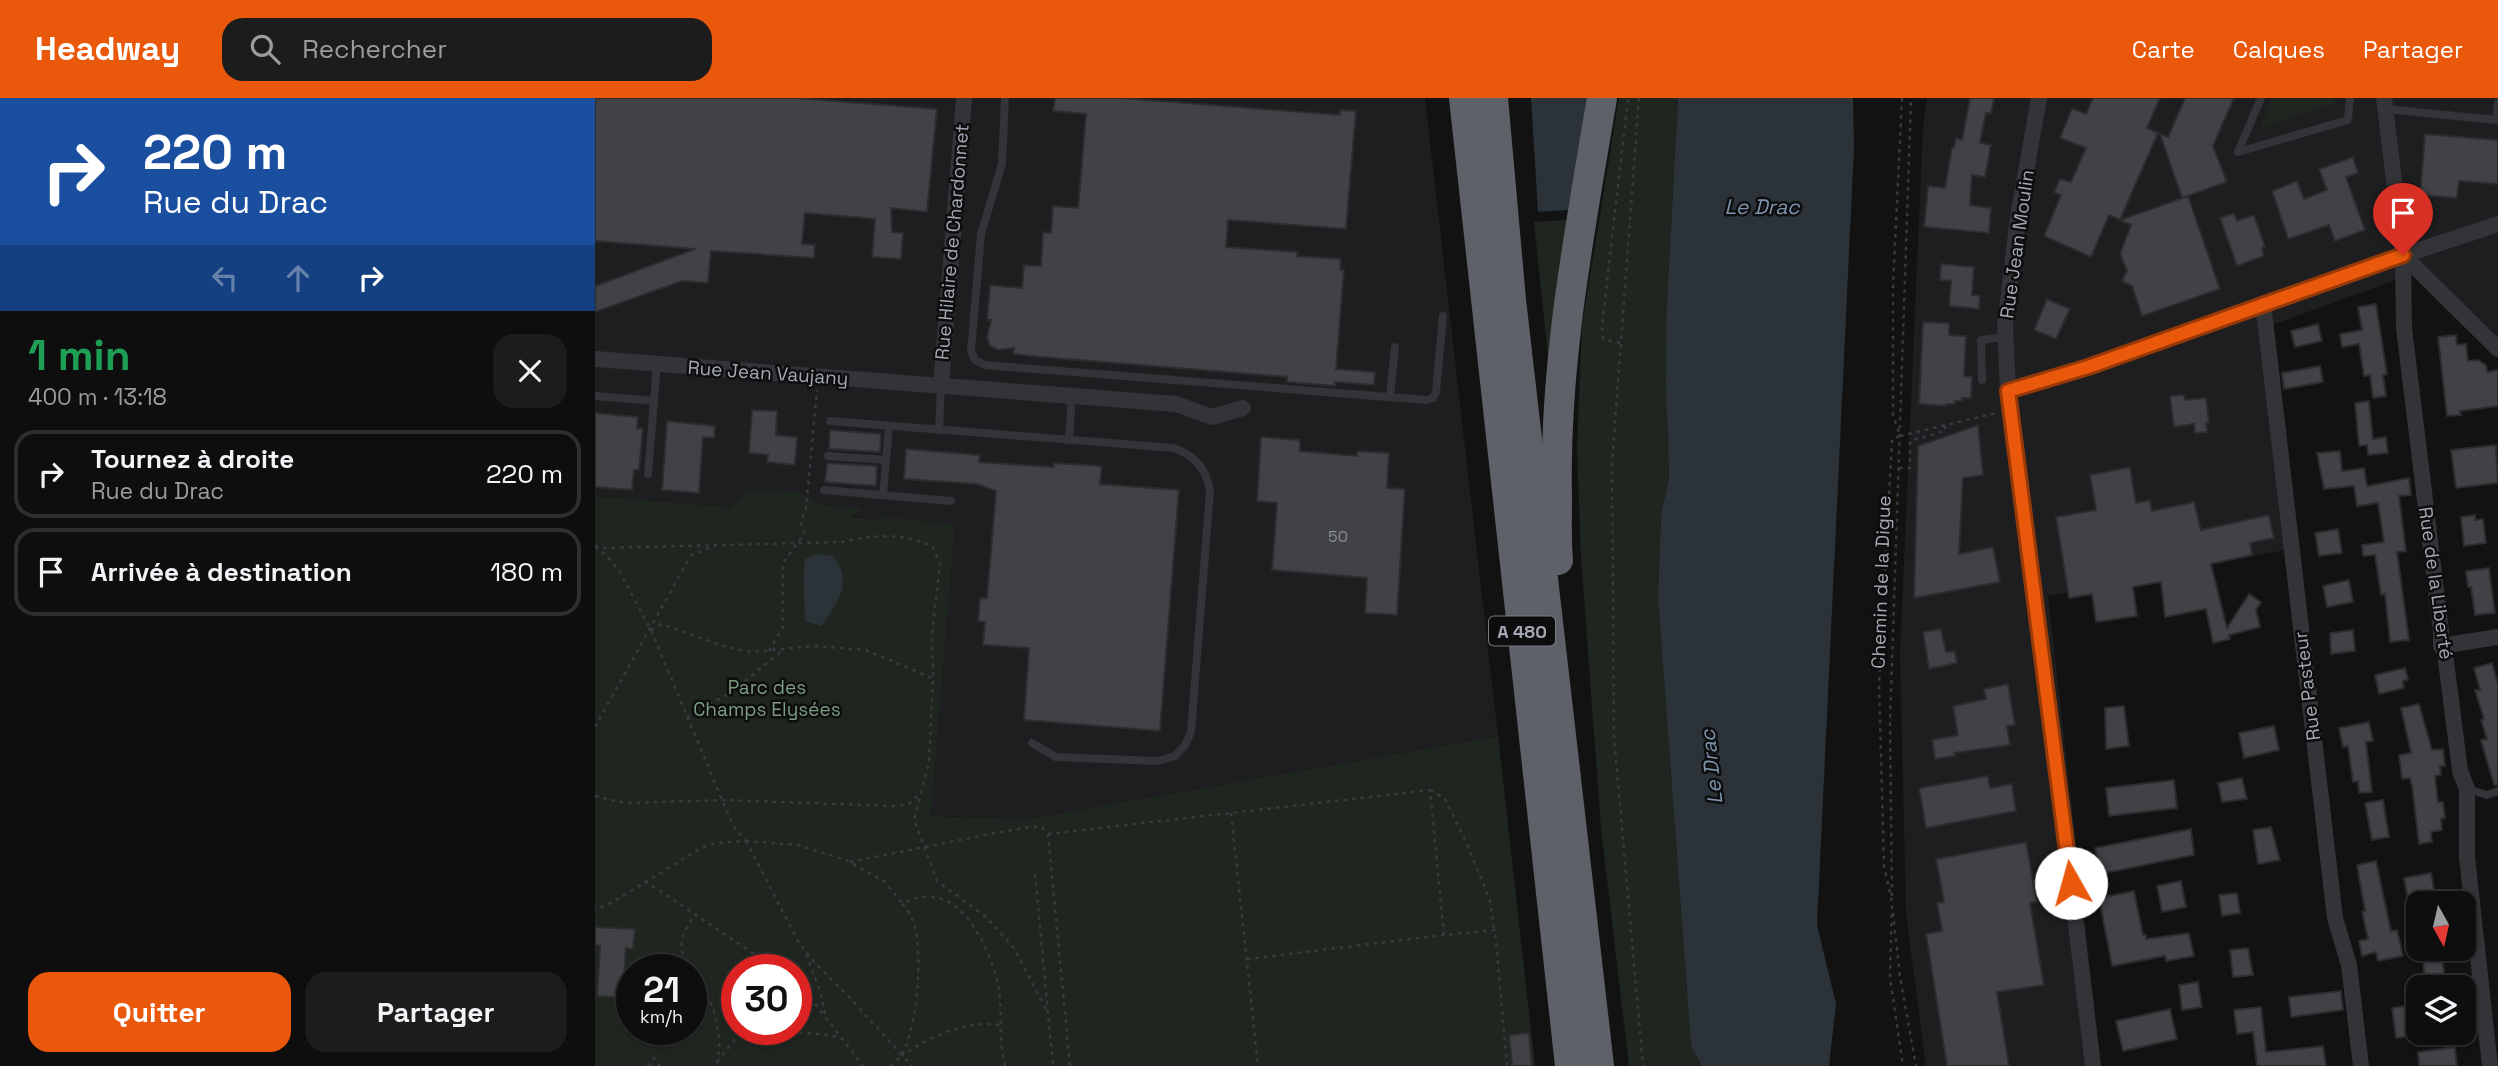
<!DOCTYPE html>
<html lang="fr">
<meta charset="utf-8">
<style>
body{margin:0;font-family:"Space Grotesk",sans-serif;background:#1c1c1c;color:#f1f3f6;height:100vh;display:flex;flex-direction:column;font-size:26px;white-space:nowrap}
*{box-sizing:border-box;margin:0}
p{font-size:23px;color:#9b9c9e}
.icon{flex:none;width:38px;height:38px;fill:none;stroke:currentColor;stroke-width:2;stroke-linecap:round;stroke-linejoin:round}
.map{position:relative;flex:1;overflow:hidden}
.sheet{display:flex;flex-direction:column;background:#0e0e0e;width:595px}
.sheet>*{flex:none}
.hud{background:#1a4fa0;color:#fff;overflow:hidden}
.needle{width:46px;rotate:172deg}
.tools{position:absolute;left:1811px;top:793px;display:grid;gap:14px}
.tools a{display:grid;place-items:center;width:70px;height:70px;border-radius:14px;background:#0e0e0e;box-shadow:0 2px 5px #0004,0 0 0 2px #2e2e2e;font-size:35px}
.speed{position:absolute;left:21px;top:856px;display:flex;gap:14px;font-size:35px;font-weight:700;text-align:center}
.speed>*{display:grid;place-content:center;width:91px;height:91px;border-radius:50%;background:#0e0e0e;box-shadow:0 2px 5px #0004,0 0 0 2px #2e2e2e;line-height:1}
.speed small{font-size:18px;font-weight:400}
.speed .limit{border:10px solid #d22;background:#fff;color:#111}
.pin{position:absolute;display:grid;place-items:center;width:60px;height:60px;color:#fff;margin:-72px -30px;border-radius:50% 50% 50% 0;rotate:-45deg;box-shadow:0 0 7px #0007}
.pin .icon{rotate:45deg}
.me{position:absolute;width:77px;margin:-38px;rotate:353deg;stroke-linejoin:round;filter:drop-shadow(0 0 5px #0008)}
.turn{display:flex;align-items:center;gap:24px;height:147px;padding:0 28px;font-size:32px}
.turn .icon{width:91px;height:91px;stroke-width:2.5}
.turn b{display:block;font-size:49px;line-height:60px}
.lanes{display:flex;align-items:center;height:66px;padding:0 28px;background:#0003;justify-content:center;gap:35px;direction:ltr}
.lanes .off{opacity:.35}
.round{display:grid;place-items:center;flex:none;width:74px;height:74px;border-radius:21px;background:#1c1c1c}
.summary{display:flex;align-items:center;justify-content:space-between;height:119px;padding:0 28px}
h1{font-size:42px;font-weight:800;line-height:52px;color:#1e9e55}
.button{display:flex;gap:14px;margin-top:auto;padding:14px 28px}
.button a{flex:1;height:80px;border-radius:21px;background:#ea580c;color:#fff;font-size:28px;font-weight:800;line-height:80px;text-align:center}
.button a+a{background:#1c1c1c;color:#f1f3f6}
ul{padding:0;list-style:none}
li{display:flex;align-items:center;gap:21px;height:88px;margin:0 14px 10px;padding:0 14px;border:4px solid #2e2e2e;border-radius:21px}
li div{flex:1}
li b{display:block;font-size:26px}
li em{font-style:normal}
header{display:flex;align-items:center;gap:42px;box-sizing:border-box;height:98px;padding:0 35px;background:#ea580c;color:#fff}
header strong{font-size:33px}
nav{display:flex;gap:38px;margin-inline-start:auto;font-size:24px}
.search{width:490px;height:63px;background:#1c1c1c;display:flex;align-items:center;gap:18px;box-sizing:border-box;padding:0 24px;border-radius:21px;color:#9b9c9e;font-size:26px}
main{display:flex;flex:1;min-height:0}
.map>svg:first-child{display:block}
.built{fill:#1e1e20}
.green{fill:#1e261f;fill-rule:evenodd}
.water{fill:#2b3238}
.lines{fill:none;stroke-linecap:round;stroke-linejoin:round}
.stream{stroke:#2b3238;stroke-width:4.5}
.building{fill:#414246;stroke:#2c2c2f;stroke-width:2}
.path{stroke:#393a3f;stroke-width:2.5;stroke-dasharray:3.5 5;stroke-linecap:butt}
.service{stroke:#333338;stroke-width:8}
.minor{stroke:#333338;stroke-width:16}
.motorway{stroke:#5f6169;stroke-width:30}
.route-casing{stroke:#983908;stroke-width:18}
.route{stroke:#ea580c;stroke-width:12}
.labels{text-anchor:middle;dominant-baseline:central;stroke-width:5;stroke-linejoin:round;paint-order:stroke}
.number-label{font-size:16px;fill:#8b8e98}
.shield{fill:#0d0d0e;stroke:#777a82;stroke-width:2}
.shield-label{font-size:18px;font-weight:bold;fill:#a4a8b3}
.street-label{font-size:19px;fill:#a4a8b3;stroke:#0d0d0e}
.park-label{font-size:19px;fill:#7c9d7f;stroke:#0d0d0e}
.water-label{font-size:21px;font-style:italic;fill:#7c94ad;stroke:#0d0d0e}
</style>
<header>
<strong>Headway</strong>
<div class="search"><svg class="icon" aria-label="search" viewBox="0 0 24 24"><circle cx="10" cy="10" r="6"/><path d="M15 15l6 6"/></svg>Rechercher</div>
<nav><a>Carte</a><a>Calques</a><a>Partager</a></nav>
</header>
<main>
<section class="sheet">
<div class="hud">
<div class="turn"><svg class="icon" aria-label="right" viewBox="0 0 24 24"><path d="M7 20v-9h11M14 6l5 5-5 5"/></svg><div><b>220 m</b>Rue du Drac</div></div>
<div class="lanes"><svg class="icon off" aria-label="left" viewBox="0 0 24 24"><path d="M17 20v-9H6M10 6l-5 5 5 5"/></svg><svg class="icon off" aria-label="ahead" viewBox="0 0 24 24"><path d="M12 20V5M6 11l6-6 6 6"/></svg><svg class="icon" aria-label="right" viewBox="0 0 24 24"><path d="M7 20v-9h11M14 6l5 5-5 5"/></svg></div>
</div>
<div class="summary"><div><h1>1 min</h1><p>400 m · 13:18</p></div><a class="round"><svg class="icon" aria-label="close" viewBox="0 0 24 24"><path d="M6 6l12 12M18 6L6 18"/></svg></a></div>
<ul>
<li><svg class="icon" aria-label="right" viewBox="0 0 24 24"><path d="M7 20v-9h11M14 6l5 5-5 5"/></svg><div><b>Tournez à droite</b><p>Rue du Drac</p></div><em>220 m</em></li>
<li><svg class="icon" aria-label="arrive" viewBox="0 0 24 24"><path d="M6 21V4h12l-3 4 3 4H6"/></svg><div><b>Arrivée à destination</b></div><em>180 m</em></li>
</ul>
<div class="button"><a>Quitter</a><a>Partager</a></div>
</section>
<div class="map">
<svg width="1903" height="968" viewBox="0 0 1903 968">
<rect width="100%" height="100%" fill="#121213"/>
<g class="built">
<polygon points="0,0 830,0 903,638 431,721 336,718 360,427 0,398"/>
<polygon points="1332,0 1903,0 1903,258 1823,174 1669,230 1695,451 1453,498 1506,968 1331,968 1311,816 1305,556 1328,29"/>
</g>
<g class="green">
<polygon points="1024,0 1083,0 1072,203 1072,333 1074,379 1066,417 1063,500 1096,948 1107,968 1034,968 1006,730 986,458 982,350 987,227"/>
<polygon points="1677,0 1739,0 1739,5 1665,31"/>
<polygon points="973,122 953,258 939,124"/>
<path d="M152,392L204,394L225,407L267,411L256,419L282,421L284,418L360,427L336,718L431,721L903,638L940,968H0V398L137,409ZM37,872H96V931H37ZM142,872H201V931H142Z"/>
</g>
<g class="water">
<polygon points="936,0 994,0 973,112 943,114"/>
<polygon points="1083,0 1258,0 1259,50 1222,827 1241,906 1234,968 1107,968 1096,948 1063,500 1066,417 1074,379 1071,286 1072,203"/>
<path d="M222,456L238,458C259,485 243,504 226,528L210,523C210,502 207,483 210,461Z"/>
</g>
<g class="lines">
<polyline class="stream" points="54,967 55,968"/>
</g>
<g class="building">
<polygon points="0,0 202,0 342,11 332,114 296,110 297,134 308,135 306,161 277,159 280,121 210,115 207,146 220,147 219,160 116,153 113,185 87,183 0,214 0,188 100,151 0,143"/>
<polygon points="460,0 527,0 745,17 745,12 761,13 751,131 633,122 631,149 703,154 702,158 746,161 745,172 749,172 741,271 780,274 779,287 740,284 740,288 692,284 692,279 446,259 418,256 419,250 403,252 395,248 392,239 396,222 392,222 395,187 427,190 429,167 446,168 448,134 456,135 458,108 483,110 491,16 458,13"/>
<polygon points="1375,0 1399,0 1396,16 1391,15 1385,45 1396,47 1390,79 1377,77 1375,107 1396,110 1394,135 1329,129 1333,88 1350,90 1357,49 1359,49 1361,40 1367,42"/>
<polygon points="1498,0 1565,0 1552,30 1563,35 1525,122 1593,98 1625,191 1547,218 1537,188 1527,183 1532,173 1525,156 1536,127 1514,117 1496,159 1449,138 1466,97 1459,94 1465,81 1476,84 1491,50 1465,40 1477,10 1491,16"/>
<polygon points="1590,0 1639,0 1618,48 1632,84 1587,100 1565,36 1573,39"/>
<polygon points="1830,36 1903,42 1903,86 1864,83 1862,100 1825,97"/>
<polygon points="1758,59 1763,75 1751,79 1770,132 1740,143 1734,127 1693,141 1677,93 1702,83 1709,101 1732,92 1724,71"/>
<polygon points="1639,115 1642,123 1659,117 1670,149 1667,150 1669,158 1642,168 1625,120"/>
<polygon points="1346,166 1379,169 1377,197 1385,198 1384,211 1354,208 1356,183 1345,182"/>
<polygon points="1452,201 1475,211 1461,241 1439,232"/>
<polygon points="1781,206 1792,276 1788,277 1791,298 1778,300 1775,277 1769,278 1764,246 1747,249 1745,236 1767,232 1763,209"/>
<polygon points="1328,224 1354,225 1354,237 1371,238 1369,278 1377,279 1376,300 1367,300 1367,303 1360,303 1360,306 1351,306 1351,308 1324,306"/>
<polygon points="1723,226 1727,243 1700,249 1696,233"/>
<polygon points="1861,237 1862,247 1871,246 1873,263 1883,262 1891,267 1892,274 1903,272 1903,308 1865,313 1866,317 1852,318 1843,239"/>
<polygon points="1725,268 1728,284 1689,291 1687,275"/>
<polygon points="1589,297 1590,302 1611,300 1614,324 1611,325 1612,334 1600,335 1599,326 1579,329 1575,298"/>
<polygon points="1774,303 1778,341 1791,339 1793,355 1773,357 1772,347 1764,348 1760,305"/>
<polygon points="157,312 182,313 181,337 202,339 200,367 172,364 173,357 154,355"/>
<polygon points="0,315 43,319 42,330 48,330 44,372 39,372 37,392 0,389"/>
<polygon points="72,323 120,328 119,340 108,339 104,395 67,392"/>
<polygon points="1383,327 1388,377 1368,380 1364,456 1398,449 1405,484 1319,500 1323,348"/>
<polygon points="235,332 286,336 285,354 234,351"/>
<polygon points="666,339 705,342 705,353 762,358 762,353 794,355 792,390 810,391 802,517 770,515 772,480 677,472 682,405 662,403"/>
<polygon points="1901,347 1903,385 1861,390 1856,352"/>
<polygon points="311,351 385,357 384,364 458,369 459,365 507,368 505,386 584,392 565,633 429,622 434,550 388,547 390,524 383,523 385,500 392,500 401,393 382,386 309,381"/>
<polygon points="1745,353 1747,373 1769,370 1772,388 1814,380 1816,397 1804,398 1811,453 1802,454 1814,542 1795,544 1790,496 1786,497 1780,457 1768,458 1767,447 1789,444 1783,405 1762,408 1759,388 1729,391 1722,355"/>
<polygon points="232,365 282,368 281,388 230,384"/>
<polygon points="1535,369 1541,405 1555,402 1557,413 1599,404 1606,432 1674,417 1679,440 1655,445 1657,457 1616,466 1632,530 1654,496 1666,504 1661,512 1665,529 1634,537 1635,541 1618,545 1611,511 1570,519 1566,484 1538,489 1542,518 1501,524 1497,496 1474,500 1461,419 1501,412 1495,377"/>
<polygon points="1880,417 1880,422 1888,421 1891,445 1869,448 1866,419"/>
<polygon points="1743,431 1747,455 1724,458 1720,435"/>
<polygon points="1894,470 1900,515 1880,517 1876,489 1873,489 1871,473"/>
<polygon points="1754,482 1758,504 1732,509 1728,488"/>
<polygon points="1346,531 1351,554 1360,553 1362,565 1334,571 1328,534"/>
<polygon points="1758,532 1760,553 1736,556 1735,535"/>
<polygon points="1897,565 1903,586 1903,687 1899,687 1886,642 1892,641 1886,622 1889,621 1880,592 1885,592 1879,570"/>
<polygon points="1810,570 1813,582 1808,583 1809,590 1784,596 1780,577"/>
<polygon points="1413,586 1420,627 1412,628 1415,647 1359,655 1360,658 1340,661 1337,642 1363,637 1358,608 1391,601 1389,591"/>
<polygon points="1824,606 1837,652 1848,651 1850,668 1845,668 1846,677 1840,678 1843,704 1848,704 1850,720 1846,721 1847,732 1836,734 1837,744 1824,746 1817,688 1815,680 1807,681 1804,657 1816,655 1806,610"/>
<polygon points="1529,608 1534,648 1511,651 1510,610"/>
<polygon points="1774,624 1778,643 1771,644 1777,694 1764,695 1763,683 1758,684 1753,648 1748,649 1744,630"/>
<polygon points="1679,628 1684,652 1649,660 1644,635"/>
<polygon points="1393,678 1395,690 1417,686 1421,713 1331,730 1324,690"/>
<polygon points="1647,680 1652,701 1627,704 1623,685"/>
<polygon points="1579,682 1582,710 1514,718 1511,690"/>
<polygon points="1788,702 1794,739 1777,742 1770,705"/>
<polygon points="1676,729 1685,762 1663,766 1658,732"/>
<polygon points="1596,731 1599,757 1505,776 1500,750"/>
<polygon points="1431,744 1442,804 1435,805 1449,887 1402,894 1414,968 1352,968 1331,836 1347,833 1342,805 1349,804 1341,761"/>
<polygon points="1781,763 1796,833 1802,832 1808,858 1783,863 1781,854 1767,858 1764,843 1773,841 1767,814 1770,813 1762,767"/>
<polygon points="1836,775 1840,797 1813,802 1809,780"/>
<polygon points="1586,783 1591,809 1567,814 1562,788"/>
<polygon points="1539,793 1548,837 1551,837 1551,841 1594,835 1599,858 1571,863 1570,858 1517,868 1504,800"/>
<polygon points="1642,795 1645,815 1627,818 1624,797"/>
<polygon points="0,829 40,831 38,851 31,850 28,900 2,898 5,848 0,847"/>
<polygon points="1653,850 1658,877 1638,879 1635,852"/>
<polygon points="1847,861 1851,887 1831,889 1828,864"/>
<polygon points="1603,884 1607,909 1587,912 1584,887"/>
<polygon points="1746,893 1748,912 1696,919 1694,899"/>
<polygon points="1816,907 1821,937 1801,940 1797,910"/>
<polygon points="1666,909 1671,954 1728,948 1731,968 1662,968 1658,934 1642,936 1639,912"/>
<polygon points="1575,911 1582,941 1528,953 1521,923"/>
<polygon points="934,935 937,968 917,968 914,937"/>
<polygon points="1860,949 1862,968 1824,968 1823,954"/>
</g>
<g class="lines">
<g class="path">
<polyline points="1044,0 1017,365 1019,639 1048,968"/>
<polyline points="1307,0 1298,187 1298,317 1305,338 1297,341 1284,586 1289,768 1297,804 1295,880 1308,968"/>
<polyline points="1025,245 1008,241 1007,228 1033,0"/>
<polyline points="1305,338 1401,315"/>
<polyline points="1304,370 1315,370 1315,343 1350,333 1350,327"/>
<path d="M0,448L9,450L246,444C276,437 310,434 338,449L345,467L337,536L338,581L334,665L319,722L342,783L390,818L419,850L453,915"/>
<polyline points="0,449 11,457 23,471 56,532 138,728 151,743 121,745 106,750 18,804 0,812"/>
<polyline points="56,532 66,526 128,548 156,554 219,548 271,552 337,580"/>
<polyline points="174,553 188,529 188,465 209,436 206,424 211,410 222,292"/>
<polyline points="92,619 135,595 187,553"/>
<polyline points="0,629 91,466 97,457 121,447"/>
<polyline points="835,692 850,701 871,744 895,802 899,831"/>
<polyline points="0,698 30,705 128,702 298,708 314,706 324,696"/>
<polyline points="636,715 663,968"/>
<polyline points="453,736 835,692 849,837 900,832 912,968"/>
<polyline points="151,743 204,845 220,865 255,900 317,968"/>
<polyline points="151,743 203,747 251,762 289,783 307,805"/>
<polyline points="255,764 395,736 434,729 447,729 453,736 475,968"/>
<polyline points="440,776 458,968"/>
<polyline points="50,783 183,872"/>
<polyline points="1297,798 1295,623 1316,0"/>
<polyline points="1298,815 1305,879 1321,968"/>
<polyline points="211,856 226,896 230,916"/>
<polyline points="652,861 849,837"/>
<path d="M94,872C81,846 86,839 100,816"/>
<polyline points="96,876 118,909 125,943 122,968"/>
<polyline points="201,889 221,907 268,968"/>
<path d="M306,958C336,938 369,922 405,927"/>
<polyline points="58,959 65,968"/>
<path d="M122,964L140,941C176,935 209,932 245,939"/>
<path d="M295,968C299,965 304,961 307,957C322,930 329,852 318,823C316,817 311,811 307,805C317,801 329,797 339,799C374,804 397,857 403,887C408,914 403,941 410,968"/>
</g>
<g class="service">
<polyline points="410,0 407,66 386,136 376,253 380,262 390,267 831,302 838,300 841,294 848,218"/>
<polyline points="1666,0 1643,54 1753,22 1755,0"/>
<polyline points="1790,11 1901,22 1903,5"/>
<polyline points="1387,282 1386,242 1410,239"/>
<polyline points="0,298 59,303"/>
<polyline points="795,299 800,249"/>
<path d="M235,323L579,350C600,358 611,370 615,393L596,634L590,647L580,658L562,663L461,659L437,645"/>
<polyline points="344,332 346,288"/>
<polyline points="474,342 477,298"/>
<polyline points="233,358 291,362"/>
<polyline points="53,376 62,266"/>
<polyline points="229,392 356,403"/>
<polyline points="288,397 294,328"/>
<polyline points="1872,691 1892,697 1903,693"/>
</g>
<g class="minor">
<polyline points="1444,0 1423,119 1410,228 1413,293 1460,653 1498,968"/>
<polyline points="1789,0 1808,157 1809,230 1846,533 1846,548 1850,555 1865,673 1872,691 1872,759 1895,968"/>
<polyline points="1808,157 1903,251"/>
<polyline points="1668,205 1740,820 1754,867 1766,968"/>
<polyline points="0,261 581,306 617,319 648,310"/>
<polyline points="346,288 369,0"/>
<polyline points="1413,293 1493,269 1779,167 1903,126"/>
<polyline points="1846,548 1903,539"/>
</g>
<g class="motorway">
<polyline points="869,0 975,968"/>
<polyline points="898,0 916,202 1004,968"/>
<path d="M963,462C961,441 962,420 962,398C959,264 985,132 1007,0"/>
</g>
</g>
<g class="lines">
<g class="route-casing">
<polyline id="route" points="1476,785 1413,293 1493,269 1808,157"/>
</g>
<use href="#route" class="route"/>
</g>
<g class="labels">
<g class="number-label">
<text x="743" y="438">50</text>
</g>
<rect class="shield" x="894" y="518.5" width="66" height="29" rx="5"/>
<g class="shield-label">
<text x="927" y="533">A 480</text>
</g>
<g class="street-label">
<text transform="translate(357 144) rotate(-85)">Rue Hilaire de Chardonnet</text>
<text transform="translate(1422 146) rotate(-82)">Rue Jean Moulin</text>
<text transform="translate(173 275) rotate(4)">Rue Jean Vaujany</text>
<text transform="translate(1286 484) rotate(-88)">Chemin de la Digue</text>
<text transform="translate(1841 485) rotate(82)">Rue de la Liberté</text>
<text transform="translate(1712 588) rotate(-97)">Rue Pasteur</text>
</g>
<g class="park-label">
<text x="172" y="589">Parc des<tspan x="172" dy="22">Champs Elysées</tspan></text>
</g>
<g class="water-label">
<text x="1167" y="108">Le Drac</text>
<text transform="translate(1116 669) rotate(-96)">Le Drac</text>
</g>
</g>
</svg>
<div class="tools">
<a><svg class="needle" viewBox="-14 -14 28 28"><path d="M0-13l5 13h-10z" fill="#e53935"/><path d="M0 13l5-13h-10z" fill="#9b9c9e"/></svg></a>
<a><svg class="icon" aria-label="layers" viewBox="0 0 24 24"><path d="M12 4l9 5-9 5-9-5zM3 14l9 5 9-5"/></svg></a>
</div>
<div class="speed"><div>21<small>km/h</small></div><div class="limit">30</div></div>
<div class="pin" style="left:1808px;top:157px;background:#d93025"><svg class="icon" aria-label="arrive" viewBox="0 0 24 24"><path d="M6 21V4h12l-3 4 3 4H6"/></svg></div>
<svg class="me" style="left:1476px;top:785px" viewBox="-20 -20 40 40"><circle r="19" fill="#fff"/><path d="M0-13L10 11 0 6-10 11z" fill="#ea580c"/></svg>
</div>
</main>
